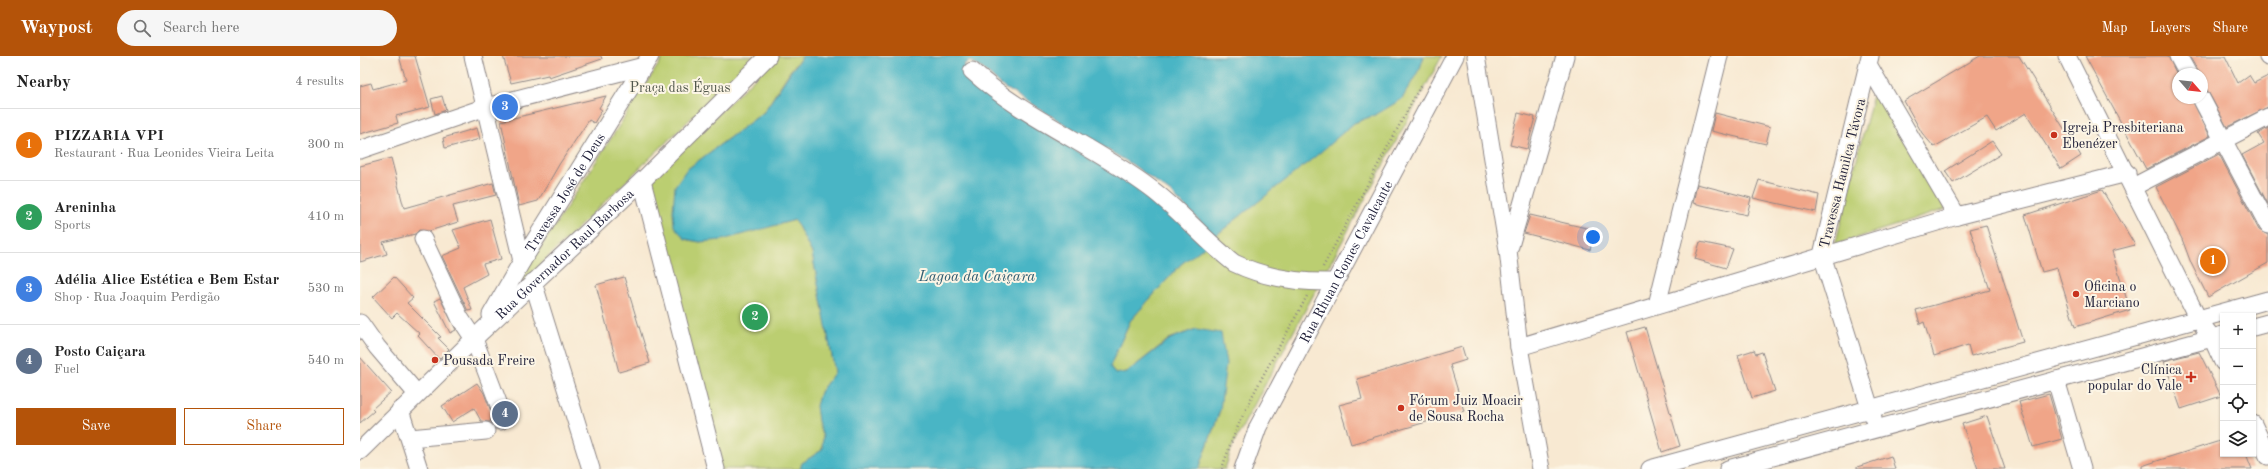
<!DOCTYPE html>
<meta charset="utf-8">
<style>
:root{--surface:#fff;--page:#f6f6f6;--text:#222;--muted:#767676;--line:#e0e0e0;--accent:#b45309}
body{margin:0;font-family:"Old Standard TT",serif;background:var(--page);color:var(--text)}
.controls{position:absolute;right:12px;bottom:12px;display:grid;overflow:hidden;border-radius:0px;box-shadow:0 1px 3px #0004}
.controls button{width:36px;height:36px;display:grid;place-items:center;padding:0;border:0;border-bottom:1px solid var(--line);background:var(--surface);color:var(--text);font:20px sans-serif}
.compass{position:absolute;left:1812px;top:12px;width:36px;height:36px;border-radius:50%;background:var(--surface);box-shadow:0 1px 3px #0004;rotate:118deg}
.you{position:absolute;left:1233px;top:181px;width:14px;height:14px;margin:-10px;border:3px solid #fff;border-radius:50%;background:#1a73e8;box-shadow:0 0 0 6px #1a73e833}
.badge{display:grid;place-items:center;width:26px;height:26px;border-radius:50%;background:var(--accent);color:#fff;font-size:13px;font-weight:700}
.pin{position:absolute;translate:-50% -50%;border:2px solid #fff;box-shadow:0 1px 4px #0006}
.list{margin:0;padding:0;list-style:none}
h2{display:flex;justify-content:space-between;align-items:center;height:52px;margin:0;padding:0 16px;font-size:17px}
h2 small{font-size:13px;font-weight:400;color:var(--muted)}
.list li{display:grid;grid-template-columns:26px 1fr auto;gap:12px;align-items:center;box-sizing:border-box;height:72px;padding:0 16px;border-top:1px solid var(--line)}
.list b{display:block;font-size:15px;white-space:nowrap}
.list p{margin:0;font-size:13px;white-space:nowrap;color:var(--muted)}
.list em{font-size:13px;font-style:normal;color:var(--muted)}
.actions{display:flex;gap:8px;padding:12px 16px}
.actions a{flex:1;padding:9px 0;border:1px solid var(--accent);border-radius:0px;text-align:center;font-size:14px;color:var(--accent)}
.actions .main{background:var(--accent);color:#fff}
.icon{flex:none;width:22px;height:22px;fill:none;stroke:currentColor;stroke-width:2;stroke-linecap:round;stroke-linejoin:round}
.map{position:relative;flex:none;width:1908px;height:413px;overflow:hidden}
header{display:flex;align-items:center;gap:24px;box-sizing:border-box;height:56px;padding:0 20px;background:var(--accent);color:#fff}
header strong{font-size:19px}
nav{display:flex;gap:22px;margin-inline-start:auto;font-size:14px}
.search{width:280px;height:36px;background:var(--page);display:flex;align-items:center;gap:10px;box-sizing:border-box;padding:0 14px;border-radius:22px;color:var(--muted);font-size:15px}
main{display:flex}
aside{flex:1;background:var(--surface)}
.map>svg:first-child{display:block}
</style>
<header>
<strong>Waypost</strong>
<div class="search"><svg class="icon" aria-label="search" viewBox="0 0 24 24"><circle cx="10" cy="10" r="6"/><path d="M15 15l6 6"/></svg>Search here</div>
<nav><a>Map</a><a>Layers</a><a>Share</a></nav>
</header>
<main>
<aside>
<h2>Nearby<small>4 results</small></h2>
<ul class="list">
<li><span class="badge" style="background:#e8710a">1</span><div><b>PIZZARIA VPI</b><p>Restaurant · Rua Leonides Vieira Leita</p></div><em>300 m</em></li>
<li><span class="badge" style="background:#2e9e5b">2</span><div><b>Areninha</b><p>Sports</p></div><em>410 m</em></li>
<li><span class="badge" style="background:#3f7fe0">3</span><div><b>Adélia Alice Estética e Bem Estar</b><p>Shop · Rua Joaquim Perdigão</p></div><em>530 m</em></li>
<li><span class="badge" style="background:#5c6f8a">4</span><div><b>Posto Caiçara</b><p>Fuel</p></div><em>540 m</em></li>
</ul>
<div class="actions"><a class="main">Save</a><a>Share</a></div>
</aside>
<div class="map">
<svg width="1908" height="413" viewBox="0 0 1908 413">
<rect width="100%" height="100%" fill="#fcf5e5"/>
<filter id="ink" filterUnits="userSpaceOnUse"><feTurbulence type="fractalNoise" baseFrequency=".025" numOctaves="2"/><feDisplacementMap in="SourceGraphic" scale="8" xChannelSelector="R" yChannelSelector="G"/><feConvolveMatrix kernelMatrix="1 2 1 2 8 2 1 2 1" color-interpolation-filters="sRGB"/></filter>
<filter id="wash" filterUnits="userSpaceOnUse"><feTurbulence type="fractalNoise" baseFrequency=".012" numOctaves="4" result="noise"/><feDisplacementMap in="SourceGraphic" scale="16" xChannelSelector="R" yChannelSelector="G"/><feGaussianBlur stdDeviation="0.9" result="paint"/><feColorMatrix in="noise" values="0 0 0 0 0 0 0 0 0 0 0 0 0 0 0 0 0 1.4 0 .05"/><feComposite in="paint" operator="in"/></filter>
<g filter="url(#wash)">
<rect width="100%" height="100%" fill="#f8e9d2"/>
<path fill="#bbce71" stroke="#6e7856" d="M304 0H395L152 236Z
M417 0H443L430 15 404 56 326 114 315 170 325 183 340 186 435 164 452 197 475 316 460 336 458 365 463 381 462 394 442 407 440 413H359L290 128 296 119Z
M1064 0H1082L885 366 872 391 865 413H839L860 354 836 273 809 283 767 316 755 318 750 310 770 265 821 208 994 67 1017 58 1060 12Z
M1515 31 1586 153 1475 189Z"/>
<path fill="#48b5c5" stroke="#356c80" d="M443 0H1064L1060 12 1042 43 1017 58 994 67 956 100 855 180 811 137 773 109 643 31 623 13 610 5 604 8 608 19 650 55 785 136 847 189 821 208 770 265 750 310 755 318 767 316 810 283 836 273 861 277 866 307 860 354 839 413H440L442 407 462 394 463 381 458 365 456 350 460 336 475 316 452 197 435 164 362 184 340 186 325 183 314 170 313 155 315 130 326 114 404 56 431 15Z"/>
<g id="blocks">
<path fill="#f0a588" d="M39 0H55L70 51 36 60 38 67 0 78V30L11 27 13 33 46 24Z
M143 0H241L242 3 189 21 188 19 151 27Z
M1620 0H1659L1721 100 1701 113 1666 57 1636 75 1627 61 1574 91 1562 77 1544 45Z
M1725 0H1808L1818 21V42H1831L1850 80 1786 113Z
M1829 0H1865L1878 27 1889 19 1894 27 1908 20V51L1867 71 1845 30 1847 29 1842 18H1840Z
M82 40 86 54 75 58 71 43Z
M246 40 239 52 242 54 234 67 229 64 200 107 178 145 159 150 141 65Z
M1158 57 1175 61 1167 93 1150 89Z
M1355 57 1410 71 1406 88 1351 75Z
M117 72 120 83 85 92 83 82Z
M1908 72V148L1882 99 1904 87 1898 78Z
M1632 85 1641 98 1593 127 1585 115Z
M1859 98 1899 174 1908 179V207L1848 241 1831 207 1822 183 1796 131Z
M31 102 44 152 133 127 136 139 93 150 98 166 69 175 59 174 55 178 23 186 27 198 0 206V110Z
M1399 124 1459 139 1456 156 1393 142Z
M1337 128 1391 142 1387 159 1333 147Z
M1742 134 1775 189 1752 195 1770 254 1715 271 1697 212 1682 216 1665 159Z
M1170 159 1235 174 1230 194 1164 177Z
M130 163 141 203 123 208 127 218 103 231 112 254 108 255 82 200 101 192 93 174Z
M1626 169 1663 286 1611 300 1608 289 1574 300 1564 266 1560 268 1556 254 1630 234 1610 173Z
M1340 186 1373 193 1366 212 1335 203Z
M34 221 53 242 47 247 81 281 78 282 89 293 79 303 58 280 60 278 37 257 32 262 13 241Z
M264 221 290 307 259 316 236 229Z
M80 242 96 274 90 277 74 245Z
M1285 271 1320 390 1302 396 1267 276Z
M1102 291 1106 304 1090 309 1104 355 991 388 979 349 1002 343 997 323Z
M1394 294 1396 298 1402 296 1415 335 1392 342 1378 299Z
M1839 296 1861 340 1821 353 1804 305Z
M0 301 31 336 12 353 14 355 0 367Z
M117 327 124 337 132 358 130 366 121 365 114 352 92 366 82 350Z
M1689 338 1702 383 1673 391 1659 346Z
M1627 360 1645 413H1618L1602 368Z
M1863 384V398H1886L1892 413H1782V410L1803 403Z
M1531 400 1535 413H1497V411Z"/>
</g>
</g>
<g filter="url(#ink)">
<use href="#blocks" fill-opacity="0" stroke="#8d8686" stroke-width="1"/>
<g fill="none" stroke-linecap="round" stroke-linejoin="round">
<defs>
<g id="minor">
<path d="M113 0 162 205"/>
<path d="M1116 0 1148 194 1159 291 1181 413"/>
<path d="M1510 0 1462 199 1513 362"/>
<path d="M1707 0 1838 263 1852 282 1863 306"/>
<path d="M1818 0 1828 18"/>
<path d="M1908 0V1"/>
<path d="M1509 10 1597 160"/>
<path d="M612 15C665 63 733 89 790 132 820 154 844 184 874 207 905 222 940 227 975 226"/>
<path d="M1841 42 1908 169"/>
<path d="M0 94 126 51 284 10"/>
<path d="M282 125 356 413"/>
<path d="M1773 131 1908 61"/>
<path d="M63 183 100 262 114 283 142 357 140 365"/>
<path d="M1150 190 1205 0"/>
<path d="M173 226 231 413"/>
<path d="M1297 249 1359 0"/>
<path id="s1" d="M131 259 162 205 290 0"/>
<path d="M0 267 17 291 57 338"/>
<path d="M1893 271 1908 267"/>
<path d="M1159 291 1597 160 1767 117"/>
<path d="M1696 324 1722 413"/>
<path d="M40 354 59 413"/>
<path d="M1893 368 1908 400"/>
<path d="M50 382 126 375"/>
<path id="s2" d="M0 395 122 275 282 125 408 0"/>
<path id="s3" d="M883 413 898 371 1095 0"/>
<path d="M1290 413 1908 244"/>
<path d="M1368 413 1863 279"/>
</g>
</defs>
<use href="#minor" stroke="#8d8686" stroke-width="19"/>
<path stroke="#8d8686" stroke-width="2.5" stroke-dasharray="1 3" stroke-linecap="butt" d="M963 211 1061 29
M862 413C881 351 917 297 947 240"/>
<use href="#minor" stroke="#fff" stroke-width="17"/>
</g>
</g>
<g fill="#c8321e" stroke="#fcf5e5" stroke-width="1.5">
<circle cx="1694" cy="79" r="4"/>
<circle cx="1716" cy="238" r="4"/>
<circle cx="75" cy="304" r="4"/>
<path d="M1829 315h4v4h4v4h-4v4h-4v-4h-4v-4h4z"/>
<circle cx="1041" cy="352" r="4"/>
</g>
<g text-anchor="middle" stroke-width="4" stroke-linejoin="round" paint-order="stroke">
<g font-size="14" fill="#50564b" stroke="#fcf5e5">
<text x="320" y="36">Praça das Éguas</text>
</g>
<g font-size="14" fill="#22223b" stroke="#fcf5e5" text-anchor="start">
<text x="1702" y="76">Igreja Presbiteriana<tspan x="1702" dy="16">Ebenézer</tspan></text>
<text x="1724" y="235">Oficina o<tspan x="1724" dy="16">Marciano</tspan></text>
<text x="83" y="309">Pousada Freire</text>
<text x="1822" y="318" text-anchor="end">Clínica<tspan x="1822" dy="16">popular do Vale</tspan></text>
<text x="1049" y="349">Fórum Juiz Moacir<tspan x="1049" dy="16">de Sousa Rocha</tspan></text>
</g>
<g font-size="14" fill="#22223b" stroke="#fcf5e5">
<text transform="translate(1482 117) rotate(-76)" y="5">Travessa Hamilca Távora</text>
<text dy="5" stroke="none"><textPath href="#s1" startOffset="143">Travessa José de Deus</textPath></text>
<text dy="5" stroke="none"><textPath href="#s2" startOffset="284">Rua Governador Raul Barbosa</textPath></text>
<text dy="5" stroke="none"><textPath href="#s3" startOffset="232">Rua Rhuan Gomes Cavalcante</textPath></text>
</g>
<g font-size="15" font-style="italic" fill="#315d72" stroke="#fcf5e5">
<text x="617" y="225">Lagoa da Caiçara</text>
</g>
</g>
</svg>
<div class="controls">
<button>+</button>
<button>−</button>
<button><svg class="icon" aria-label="locate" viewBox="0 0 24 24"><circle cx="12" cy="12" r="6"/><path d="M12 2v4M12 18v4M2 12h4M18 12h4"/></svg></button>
<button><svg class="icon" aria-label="layers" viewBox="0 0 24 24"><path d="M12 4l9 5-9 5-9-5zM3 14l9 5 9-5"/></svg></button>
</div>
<svg class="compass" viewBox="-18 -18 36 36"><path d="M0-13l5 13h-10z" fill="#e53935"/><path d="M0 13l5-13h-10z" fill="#767676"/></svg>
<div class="you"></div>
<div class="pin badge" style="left:1853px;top:205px;background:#e8710a">1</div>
<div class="pin badge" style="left:395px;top:261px;background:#2e9e5b">2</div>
<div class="pin badge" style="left:145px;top:51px;background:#3f7fe0">3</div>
<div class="pin badge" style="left:145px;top:358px;background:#5c6f8a">4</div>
</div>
</main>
